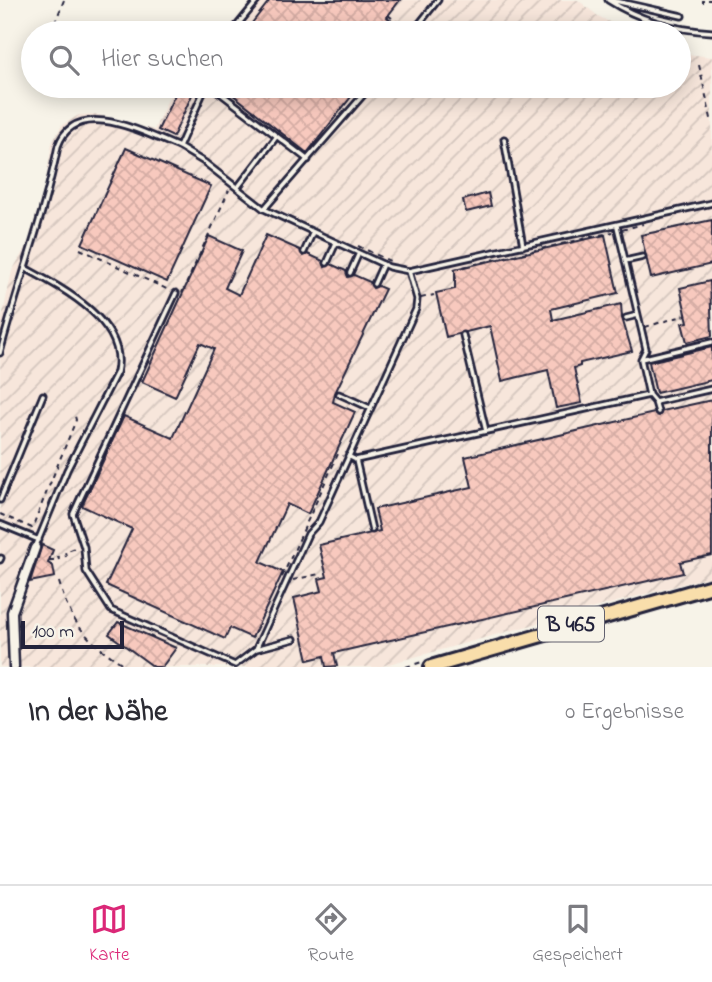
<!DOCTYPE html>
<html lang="de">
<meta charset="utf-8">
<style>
:root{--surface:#fff;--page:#f2f2f3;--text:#2b2b33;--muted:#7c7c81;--line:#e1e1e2;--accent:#db2777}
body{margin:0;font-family:"Indie Flower",sans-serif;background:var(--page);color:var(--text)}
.scale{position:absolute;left:21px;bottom:18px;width:103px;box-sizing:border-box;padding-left:7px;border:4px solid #22223b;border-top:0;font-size:19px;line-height:24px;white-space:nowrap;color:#22223b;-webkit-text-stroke:5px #f7f3e8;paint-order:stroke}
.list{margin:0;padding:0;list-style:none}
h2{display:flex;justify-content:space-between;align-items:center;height:91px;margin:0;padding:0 28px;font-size:30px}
h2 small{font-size:23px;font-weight:400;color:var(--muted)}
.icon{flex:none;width:38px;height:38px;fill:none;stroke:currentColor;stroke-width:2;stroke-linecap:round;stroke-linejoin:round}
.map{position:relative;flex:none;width:712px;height:667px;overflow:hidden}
.search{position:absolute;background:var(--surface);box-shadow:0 4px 18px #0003;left:21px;right:21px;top:21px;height:77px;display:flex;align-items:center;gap:18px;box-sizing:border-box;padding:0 24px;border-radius:38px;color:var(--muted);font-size:26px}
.sheet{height:217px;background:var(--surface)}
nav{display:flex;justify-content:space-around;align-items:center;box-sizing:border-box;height:98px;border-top:2px solid var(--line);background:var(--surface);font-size:19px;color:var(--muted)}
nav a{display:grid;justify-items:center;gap:4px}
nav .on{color:var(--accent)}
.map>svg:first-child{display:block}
</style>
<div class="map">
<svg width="712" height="667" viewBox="0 0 712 667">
<defs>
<pattern id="industrial-furrows" width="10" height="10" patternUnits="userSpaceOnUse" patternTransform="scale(1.75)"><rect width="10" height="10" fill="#f7e6db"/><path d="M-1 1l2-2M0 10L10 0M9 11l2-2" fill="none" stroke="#d3c5bd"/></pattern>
<pattern id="building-cross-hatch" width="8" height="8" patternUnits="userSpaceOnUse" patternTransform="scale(1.75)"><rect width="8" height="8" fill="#f8c9be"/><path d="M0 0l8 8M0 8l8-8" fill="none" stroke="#d4aca4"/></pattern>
</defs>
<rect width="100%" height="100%" fill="#f7f3e8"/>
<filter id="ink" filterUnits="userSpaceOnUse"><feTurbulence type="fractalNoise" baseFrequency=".0143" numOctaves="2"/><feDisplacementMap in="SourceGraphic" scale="14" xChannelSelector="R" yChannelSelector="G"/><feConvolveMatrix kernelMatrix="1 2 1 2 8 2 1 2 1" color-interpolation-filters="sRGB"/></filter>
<g filter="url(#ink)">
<path fill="url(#industrial-furrows)" d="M252 0H578L598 16 630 33H225Z
M679 53 712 57V576L378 667H0V327L12 271 27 245 45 185 52 143 62 125 79 115 95 114 154 130 174 86H679Z"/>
<path fill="url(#building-cross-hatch)" stroke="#22223b" stroke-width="2" d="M270 0H400L387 17 403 30 401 33H254L258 28 252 23Z
M179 86H196L173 137 158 130Z
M222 86H355L358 88 307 153Z
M126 148 211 186 167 282 82 244Z
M488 193 491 206 466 212 463 200Z
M712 220V264L651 278 641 235Z
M266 235 300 250 303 256 308 254 323 261 325 267 331 264 346 271 348 277 354 275 370 282 373 288 378 286 385 289 335 393 333 402 355 412 308 514 287 504 260 562 283 572 252 638 230 628 225 639 106 585 132 529 82 506 124 416 173 438 214 349 200 343 175 397 142 382 209 236 242 251 225 288 239 295Z
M605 235 618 293 551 309 553 320 621 304 622 318 632 351 580 363V366L574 368 582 403 556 408 548 370 502 381 490 326 446 337 436 293 455 289V269Z
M710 281 712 336 687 342 682 323 688 322 680 288Z
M712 347V380L656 393 649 362Z
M712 400V555L680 562 683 573 334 653 337 666 326 667 324 656 308 660 294 598 322 591 319 579 327 577 319 545 380 531 375 509 472 487 465 457 654 413 659 416 662 411Z
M42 545 53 550 48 563 53 566 55 577 30 582Z
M118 622 176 648 162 667H154L109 634Z"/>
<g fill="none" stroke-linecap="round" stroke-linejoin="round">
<defs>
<path id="service" d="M608 0C639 20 675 30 712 32
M611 0 682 16
M231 33 258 0
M412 33 438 0
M206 86 179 147 204 162 264 209 389 267 409 271 712 203
M211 86 308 160
M504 139 523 246
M238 187 277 136
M264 209 371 86
M617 226 646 349 641 359 649 395
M304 252 313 232
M625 261 643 257
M327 263 336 243
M25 268C62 288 128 322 117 372L67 470 35 548
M350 273 359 253
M374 284 383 264
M176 293 73 514 84 547 86 571 111 610 235 665 256 649 308 534 319 522 416 309 417 299 409 271
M626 318 638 315
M463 335 486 431
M0 353C18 283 44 217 58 146 76 95 146 134 179 147
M641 359 712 342
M339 394 370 408
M655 402 658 412
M348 456 356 460 649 395 655 402 712 389
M356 460 372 530
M0 500 43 395
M0 524 39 540
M0 560 1 558
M256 649 294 639"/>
<path id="minor" d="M14 667 12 612 35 548"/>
<path id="primary" d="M431 667 712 586"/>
</defs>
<use href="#service" stroke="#22223b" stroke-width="9"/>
<use href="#minor" stroke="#22223b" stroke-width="13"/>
<use href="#primary" stroke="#22223b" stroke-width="18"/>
<path stroke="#22223b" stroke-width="2" stroke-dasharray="5 5" stroke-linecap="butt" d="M64 0 55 23 82 33
M703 0V3
M708 0H711
M388 15 408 30
M699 65 712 123
M622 230 643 224
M358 246 394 263
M80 249 171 291
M456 279 454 269 613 232
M182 293 229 190
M421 298 434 295
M645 327 686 315
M0 514 32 528 76 420 75 416
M49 560H59L58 557 66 556 65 552 78 547
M282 577 338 454 343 456
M293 580 319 574
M59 582C71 624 87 641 123 664
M406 667 422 662"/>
<use href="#service" stroke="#f7f3e8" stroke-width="3.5"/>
<use href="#minor" stroke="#f7f3e8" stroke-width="8"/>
<use href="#primary" stroke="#f9deab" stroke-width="12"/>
</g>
</g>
<g text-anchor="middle" stroke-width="5" stroke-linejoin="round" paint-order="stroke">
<rect fill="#f7f3e8" stroke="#62616f" stroke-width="2" x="538" y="606.5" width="66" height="35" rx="5"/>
<g font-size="21" font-weight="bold" fill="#22223b">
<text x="571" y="631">B 465</text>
</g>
</g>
</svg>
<div class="scale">100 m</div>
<div class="search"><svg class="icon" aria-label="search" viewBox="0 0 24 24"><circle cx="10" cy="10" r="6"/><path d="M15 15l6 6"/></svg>Hier suchen</div>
</div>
<section class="sheet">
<h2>In der Nähe<small>0 Ergebnisse</small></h2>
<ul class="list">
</ul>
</section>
<nav>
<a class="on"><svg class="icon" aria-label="map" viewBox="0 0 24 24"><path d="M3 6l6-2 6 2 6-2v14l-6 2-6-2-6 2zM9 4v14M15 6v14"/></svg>Karte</a>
<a><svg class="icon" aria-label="directions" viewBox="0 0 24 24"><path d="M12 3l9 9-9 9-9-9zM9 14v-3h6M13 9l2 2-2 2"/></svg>Route</a>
<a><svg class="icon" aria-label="saved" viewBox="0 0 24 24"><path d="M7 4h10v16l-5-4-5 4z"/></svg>Gespeichert</a>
</nav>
